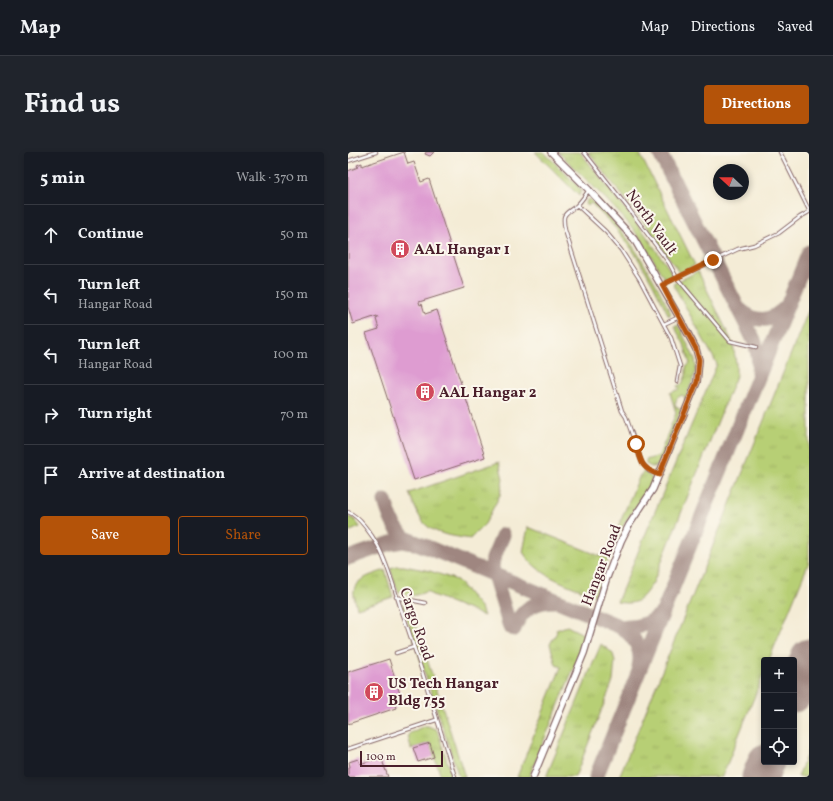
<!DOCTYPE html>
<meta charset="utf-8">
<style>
:root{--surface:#171b24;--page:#20242c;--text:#f1f3f6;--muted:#9ea1a6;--line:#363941;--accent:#b45309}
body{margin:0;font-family:Vollkorn,serif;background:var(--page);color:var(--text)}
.controls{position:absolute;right:12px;bottom:12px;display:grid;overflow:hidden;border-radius:4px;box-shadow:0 2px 6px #0003}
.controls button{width:36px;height:36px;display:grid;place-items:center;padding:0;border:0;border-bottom:1px solid var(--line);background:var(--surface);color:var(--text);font:20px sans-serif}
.compass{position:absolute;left:365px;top:12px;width:36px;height:36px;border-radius:50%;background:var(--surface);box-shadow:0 2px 6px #0003;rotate:292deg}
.scale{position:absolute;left:12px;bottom:10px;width:83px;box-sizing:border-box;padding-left:4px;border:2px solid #4a1f2b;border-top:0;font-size:11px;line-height:14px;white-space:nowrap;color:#4a1f2b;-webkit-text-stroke:3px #fbf7ec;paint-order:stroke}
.stop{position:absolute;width:12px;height:12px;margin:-9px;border:3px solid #b45309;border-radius:50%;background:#fff}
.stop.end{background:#b45309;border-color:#fff;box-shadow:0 1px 4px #0008}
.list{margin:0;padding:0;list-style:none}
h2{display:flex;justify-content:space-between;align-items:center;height:52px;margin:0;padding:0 16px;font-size:17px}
h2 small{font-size:13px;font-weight:400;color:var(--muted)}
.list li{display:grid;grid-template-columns:26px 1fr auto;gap:12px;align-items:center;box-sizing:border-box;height:60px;padding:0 16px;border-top:1px solid var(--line)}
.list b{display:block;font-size:15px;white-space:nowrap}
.list p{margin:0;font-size:13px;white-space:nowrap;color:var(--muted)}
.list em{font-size:13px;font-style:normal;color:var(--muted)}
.actions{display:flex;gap:8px;padding:12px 16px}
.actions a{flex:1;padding:9px 0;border:1px solid var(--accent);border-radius:4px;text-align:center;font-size:14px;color:var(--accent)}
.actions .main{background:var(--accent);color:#fff}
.icon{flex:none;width:22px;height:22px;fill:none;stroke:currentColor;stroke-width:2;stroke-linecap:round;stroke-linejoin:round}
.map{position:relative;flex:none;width:461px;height:625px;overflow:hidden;border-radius:4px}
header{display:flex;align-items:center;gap:24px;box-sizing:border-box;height:56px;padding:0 20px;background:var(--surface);border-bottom:1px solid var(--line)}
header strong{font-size:19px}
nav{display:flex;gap:22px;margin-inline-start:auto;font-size:14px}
.intro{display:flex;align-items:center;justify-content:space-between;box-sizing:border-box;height:96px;padding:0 24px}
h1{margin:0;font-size:28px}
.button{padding:10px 18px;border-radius:4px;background:var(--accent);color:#fff;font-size:14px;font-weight:700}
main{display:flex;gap:24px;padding:0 24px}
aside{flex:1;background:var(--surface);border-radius:4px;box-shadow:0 2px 6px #0003}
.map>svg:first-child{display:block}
</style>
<header>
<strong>Map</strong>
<nav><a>Map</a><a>Directions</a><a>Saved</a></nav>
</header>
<div class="intro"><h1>Find us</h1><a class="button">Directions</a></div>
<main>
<aside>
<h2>5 min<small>Walk · 370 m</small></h2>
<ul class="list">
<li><svg class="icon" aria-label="ahead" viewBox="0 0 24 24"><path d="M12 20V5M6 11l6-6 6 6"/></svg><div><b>Continue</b></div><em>50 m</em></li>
<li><svg class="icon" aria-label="left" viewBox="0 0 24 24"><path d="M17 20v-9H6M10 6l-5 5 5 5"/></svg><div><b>Turn left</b><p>Hangar Road</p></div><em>150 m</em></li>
<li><svg class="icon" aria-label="left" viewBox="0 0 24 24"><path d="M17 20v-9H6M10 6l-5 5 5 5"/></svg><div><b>Turn left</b><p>Hangar Road</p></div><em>100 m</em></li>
<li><svg class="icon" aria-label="right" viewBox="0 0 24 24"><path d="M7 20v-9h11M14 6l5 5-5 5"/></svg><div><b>Turn right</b></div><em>70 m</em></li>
<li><svg class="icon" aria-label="arrive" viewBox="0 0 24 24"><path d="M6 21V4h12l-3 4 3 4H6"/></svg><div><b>Arrive at destination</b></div></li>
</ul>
<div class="actions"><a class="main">Save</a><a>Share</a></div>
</aside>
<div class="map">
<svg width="461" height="625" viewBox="0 0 461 625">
<defs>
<pattern id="grass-tufts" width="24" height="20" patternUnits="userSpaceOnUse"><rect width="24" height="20" fill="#b7cf74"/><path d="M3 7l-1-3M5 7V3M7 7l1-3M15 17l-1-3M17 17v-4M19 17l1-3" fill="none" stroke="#9fb165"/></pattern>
</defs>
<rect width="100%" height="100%" fill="#fbf7ec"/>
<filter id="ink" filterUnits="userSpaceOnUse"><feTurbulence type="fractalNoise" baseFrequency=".025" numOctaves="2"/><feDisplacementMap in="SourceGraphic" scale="8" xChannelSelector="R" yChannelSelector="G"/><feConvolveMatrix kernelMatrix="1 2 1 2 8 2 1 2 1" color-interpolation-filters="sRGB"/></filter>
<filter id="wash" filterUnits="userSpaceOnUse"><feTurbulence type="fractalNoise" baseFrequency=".012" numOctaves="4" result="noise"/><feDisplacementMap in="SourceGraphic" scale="16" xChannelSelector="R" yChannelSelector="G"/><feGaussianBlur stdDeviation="0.9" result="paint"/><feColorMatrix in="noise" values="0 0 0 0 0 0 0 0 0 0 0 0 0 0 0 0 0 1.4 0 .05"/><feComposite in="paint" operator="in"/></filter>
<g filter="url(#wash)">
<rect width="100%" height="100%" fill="#f4ecd6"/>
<path fill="url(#grass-tufts)" stroke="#807750" d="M187 0H196L230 34 233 38 231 44Z
M210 0H232L295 79 322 118 324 124 318 127 316 126C306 109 297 92 285 77 262 49 235 25 210 0Z
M240 0H291L347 113 331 121 324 110 297 72Z
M242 47C279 76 302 120 323 161L321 164C306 134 291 103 269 78 261 68 251 60 243 51L240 54 238 52 239 48Z
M350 119 385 192 388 211V224L305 431C293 447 291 454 269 450L369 212 325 132Z
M461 157V410L421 508H416V521L374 625H271Z
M330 173 347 207 348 215 347 222 337 248 336 244 334 243 329 246 327 254 333 258 312 311C307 316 304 316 298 312V308L311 304 328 261 322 241 331 237 329 234 334 232 338 223V215L342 212 336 192 326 174Z
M151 310 155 327 152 343 137 372 122 387C106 384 86 383 75 370 69 362 65 350 61 341Z
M295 320 302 324 304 327 303 333 276 372 259 410 247 444C222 433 190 425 175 400L180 375 257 406 292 323H293Z
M0 364 7 368 12 375 0 380Z
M49 414H56L82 419 109 428 133 456 136 464 82 442 80 439C66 444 64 446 50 439L42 416Z
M37 418 45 445 9 456C8 451 5 444 6 438 8 426 27 422 37 418Z
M61 451 117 625H111L54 452Z
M219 474 237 483 229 508 181 625H169L213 515 208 513 202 492 209 480 208 478Z
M253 492 261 498 265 502 267 509 265 529 227 625H198Z
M76 574H80L89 578 104 625H93L82 591 63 597 60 583 62 581Z
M461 596V625H450Z"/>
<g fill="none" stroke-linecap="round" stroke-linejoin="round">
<path stroke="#9f8680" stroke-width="15" d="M311 0 406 188C410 199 412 208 410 220
M390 156C408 172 423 171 439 154
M37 349C42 365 45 375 57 386L273 475C286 484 295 498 291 514
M155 383 145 407 144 416 162 475
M0 406 43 391 55 389 66 391
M273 475C291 476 303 472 315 460
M166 477C173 457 187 449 207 449
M248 625 461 100"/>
<path stroke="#9f8680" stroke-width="37" d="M446 542 461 505
M412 625 418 610"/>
</g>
<g id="blocks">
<path fill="#de9cd1" d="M56 0 60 12 66 10 73 30 81 27 116 136 71 150 72 153 74 152 77 162 89 158 137 305 66 328 18 181 31 177 28 167 30 166 29 164 5 172 0 155V19L10 15 9 13 14 11V14Z
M78 0H86L82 4 77 2Z
M41 507 52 542 44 544 48 556 0 572V520Z
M82 591 86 605 70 610 65 596Z
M33 605 40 625H0V616L2 615 1 610 10 607 12 612Z"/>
</g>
</g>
<g filter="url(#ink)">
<use href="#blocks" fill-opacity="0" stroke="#866767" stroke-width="1"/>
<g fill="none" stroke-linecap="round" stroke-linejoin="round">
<defs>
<path id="lane" d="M236 0 280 56 321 111 329 126 382 189 408 195
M432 0 461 58
M0 9 28 0
M241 38C237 43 233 50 228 54 216 63 214 61 217 78L274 259 278 265 294 311 301 319 310 322
M229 53 258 80 273 98 291 126 323 186 332 214 329 230
M314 133 390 97 406 93 431 81 452 65 461 60
M316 172 331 165
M0 360C11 364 24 383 30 394 40 413 45 433 52 454 72 510 89 568 107 625
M48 445 77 451
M48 501 66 495
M0 597 88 568"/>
<path id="street" d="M185 625 236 501 258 428 273 389 281 373 305 337 349 230 351 208 348 197 331 165 286 87 241 38 203 0"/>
</defs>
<use href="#lane" stroke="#866767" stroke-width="4.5"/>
<use href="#street" stroke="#866767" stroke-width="8"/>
<use href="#lane" stroke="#fff" stroke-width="2.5"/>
<use href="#street" stroke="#fff" stroke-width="5.5"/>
</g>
</g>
<g fill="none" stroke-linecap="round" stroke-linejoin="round" filter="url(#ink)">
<path stroke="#b45309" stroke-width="5" d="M288 292C294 311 292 315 311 323L349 230 351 208 348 197 314 133 365 108"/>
</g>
<defs>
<symbol id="building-disc" viewBox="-11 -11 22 22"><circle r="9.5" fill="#d1495b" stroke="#fbf7ec"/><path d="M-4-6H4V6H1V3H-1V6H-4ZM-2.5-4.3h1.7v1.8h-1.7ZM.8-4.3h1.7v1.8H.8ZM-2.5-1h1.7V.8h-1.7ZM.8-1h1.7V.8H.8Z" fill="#fff"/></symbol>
</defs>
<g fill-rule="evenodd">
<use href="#building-disc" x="41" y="86" width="22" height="22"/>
<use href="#building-disc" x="66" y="229" width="22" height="22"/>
<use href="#building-disc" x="15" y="529" width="22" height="22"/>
</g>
<g text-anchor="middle" stroke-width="4" stroke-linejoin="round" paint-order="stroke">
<g font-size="15" fill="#4a1f2b" stroke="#fbf7ec">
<text transform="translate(304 70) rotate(54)" y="5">North Vault</text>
<text transform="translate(253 413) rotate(-69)" y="5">Hangar Road</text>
<text transform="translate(69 472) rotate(71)" y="5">Cargo Road</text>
</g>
<g font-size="15" font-weight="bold" fill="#4a1f2b" stroke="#fbf7ec" text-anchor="start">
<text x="66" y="102">AAL Hangar 1</text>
<text x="91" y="245">AAL Hangar 2</text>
<text x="40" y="536">US Tech Hangar<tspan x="40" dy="17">Bldg 755</tspan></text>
</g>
</g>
</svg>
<div class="controls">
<button>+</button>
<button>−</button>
<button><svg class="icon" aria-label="locate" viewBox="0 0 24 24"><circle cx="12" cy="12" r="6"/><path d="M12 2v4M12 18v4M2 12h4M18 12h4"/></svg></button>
</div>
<svg class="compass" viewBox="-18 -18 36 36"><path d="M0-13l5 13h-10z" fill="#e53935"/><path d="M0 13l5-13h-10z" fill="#9ea1a6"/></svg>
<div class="scale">100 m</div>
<div class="stop" style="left:288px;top:292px"></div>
<div class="stop end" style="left:365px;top:108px"></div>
</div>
</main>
